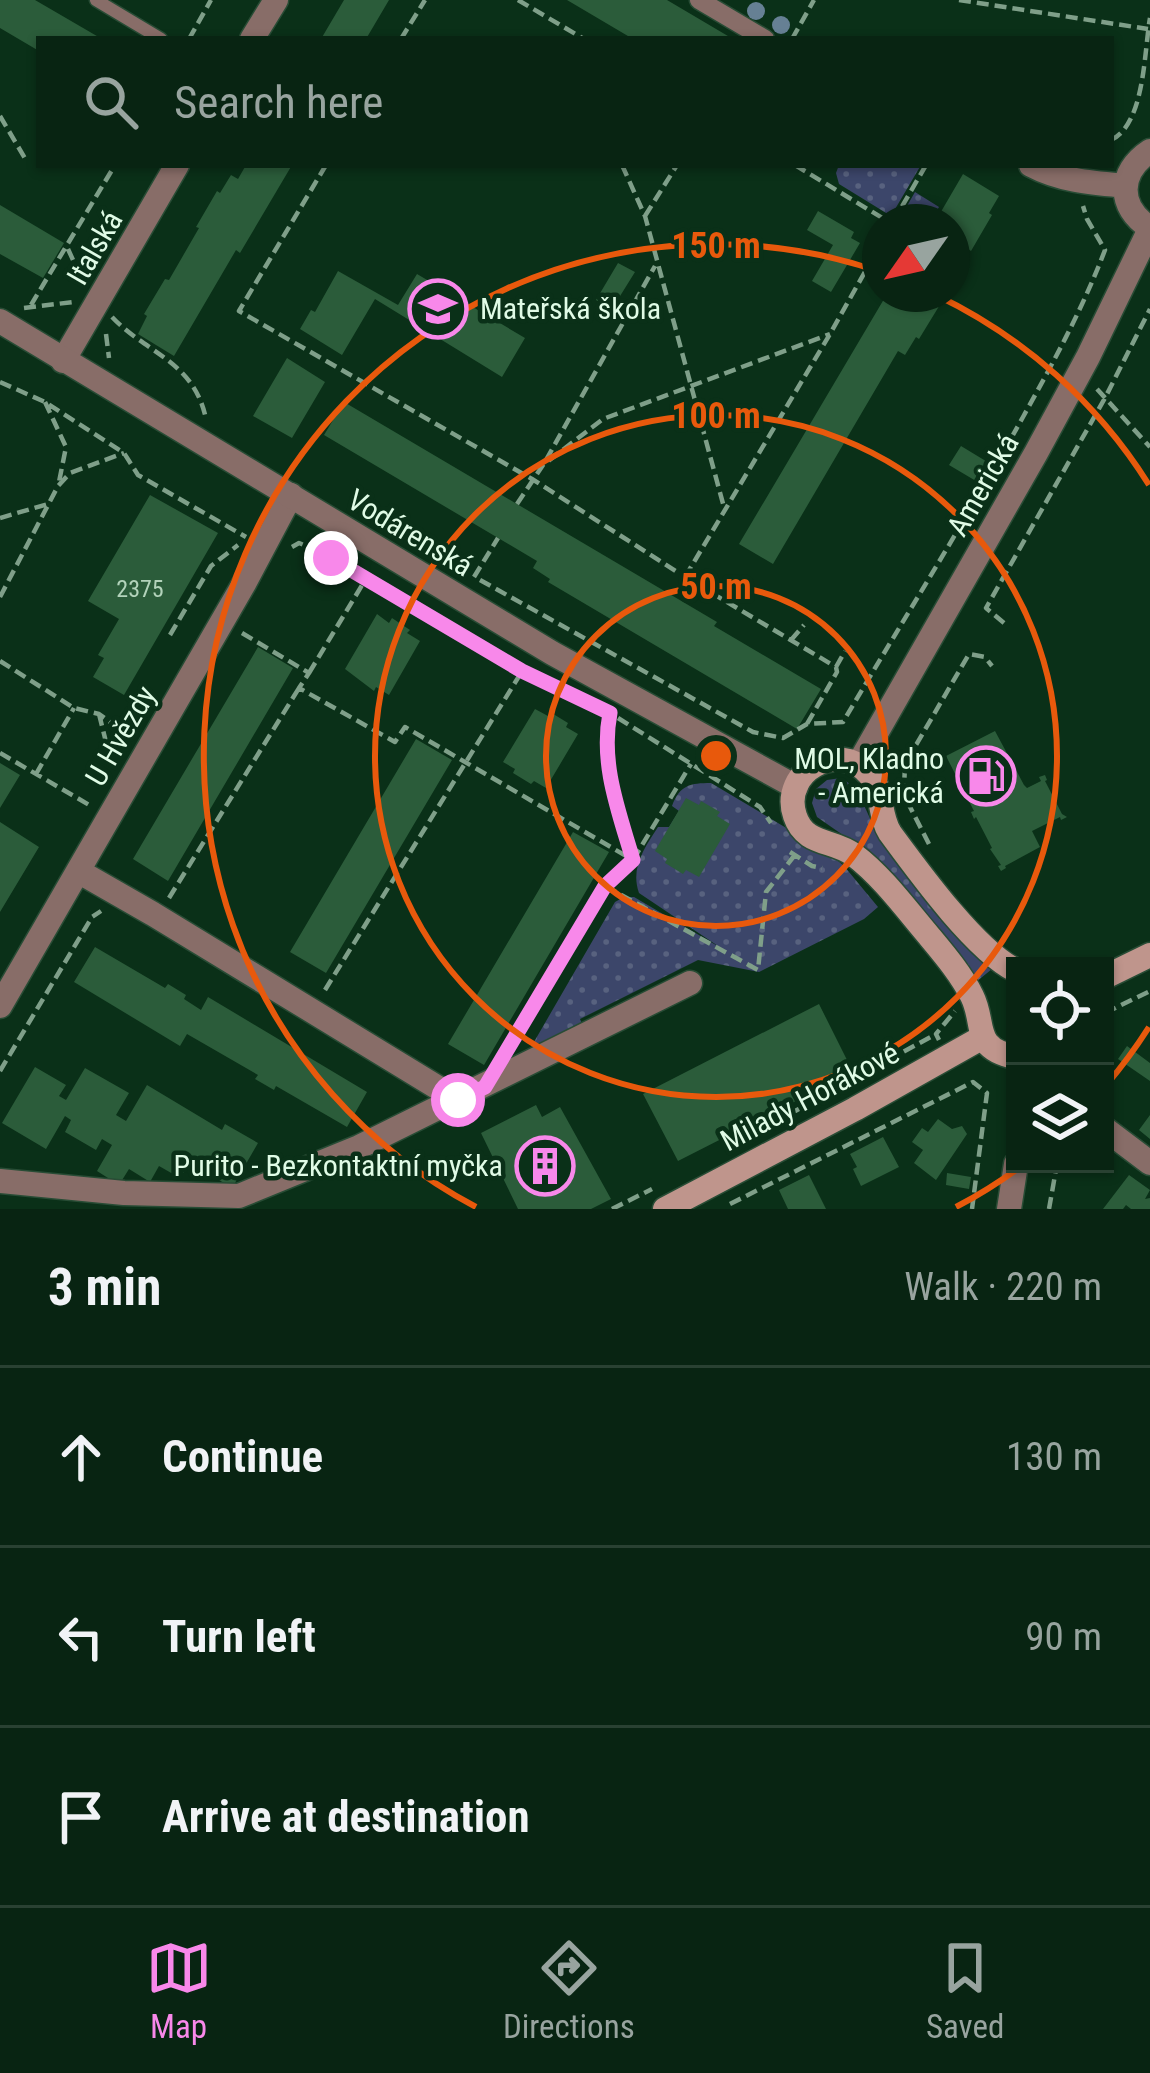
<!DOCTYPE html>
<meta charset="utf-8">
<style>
:root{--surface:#082412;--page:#112c1b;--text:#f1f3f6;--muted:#98a49f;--line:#294132;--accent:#f888ea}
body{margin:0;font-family:"Roboto Condensed",sans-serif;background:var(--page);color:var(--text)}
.controls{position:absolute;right:36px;bottom:36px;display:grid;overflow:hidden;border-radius:0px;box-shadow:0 3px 9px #0004}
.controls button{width:108px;height:108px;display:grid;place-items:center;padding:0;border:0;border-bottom:3px solid var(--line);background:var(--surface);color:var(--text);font:60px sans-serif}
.compass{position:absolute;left:862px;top:204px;width:108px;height:108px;border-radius:50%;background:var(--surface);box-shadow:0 3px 9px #0004;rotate:236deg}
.stop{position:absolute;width:36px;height:36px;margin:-27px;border:9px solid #f888ea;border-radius:50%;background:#fff}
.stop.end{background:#f888ea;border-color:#fff;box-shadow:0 3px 12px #0008}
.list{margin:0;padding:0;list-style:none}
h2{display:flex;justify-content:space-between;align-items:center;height:156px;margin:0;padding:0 48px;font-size:51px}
h2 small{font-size:39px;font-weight:400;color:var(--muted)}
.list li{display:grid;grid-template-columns:78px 1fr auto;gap:36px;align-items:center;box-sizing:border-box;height:180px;padding:0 48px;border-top:3px solid var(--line)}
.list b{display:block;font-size:45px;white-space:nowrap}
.list em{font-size:39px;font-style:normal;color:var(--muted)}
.icon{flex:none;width:66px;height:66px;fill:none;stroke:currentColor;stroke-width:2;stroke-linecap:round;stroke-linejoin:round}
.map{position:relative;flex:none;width:1150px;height:1209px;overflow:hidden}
.search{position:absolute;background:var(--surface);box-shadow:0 3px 9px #0004;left:36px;right:36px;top:36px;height:132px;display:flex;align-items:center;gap:30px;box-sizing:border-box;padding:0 42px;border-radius:0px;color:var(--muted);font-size:45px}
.sheet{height:696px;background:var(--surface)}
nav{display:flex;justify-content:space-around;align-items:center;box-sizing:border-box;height:168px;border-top:3px solid var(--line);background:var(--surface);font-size:33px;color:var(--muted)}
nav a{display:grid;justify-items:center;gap:6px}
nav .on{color:var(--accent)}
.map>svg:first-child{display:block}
</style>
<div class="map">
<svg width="1150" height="1209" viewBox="0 0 1150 1209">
<defs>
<pattern id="grass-dots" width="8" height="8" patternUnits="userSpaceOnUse" patternTransform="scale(3)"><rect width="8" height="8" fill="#3c466a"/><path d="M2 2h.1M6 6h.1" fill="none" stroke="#58627f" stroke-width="1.8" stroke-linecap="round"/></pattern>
</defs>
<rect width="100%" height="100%" fill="#0a3018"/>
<path fill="url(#grass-dots)" d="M839 165H921L891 216 839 184 836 173Z
M915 192 939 207 930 222H919L903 213Z
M841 778C862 788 868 821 882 840L992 969 976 982 863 849 817 817 812 803 816 789 827 780Z
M711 783 830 854 844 866 878 907 864 919 759 972 698 960 580 1019 585 1031 527 1054 615 902 624 897H634L721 948 639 893C630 868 645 847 658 827H669L679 811 672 806C680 785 690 783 711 783Z"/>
<path fill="#2b5c3a" d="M0 0H35L102 39H39V51L0 28Z
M344 0H389L366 39H321Z
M567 0H667L733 39H633Z
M246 165H292L240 253 236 250 174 356 138 334 147 316 144 314 165 279 169 280 199 228 196 227 217 191 220 193 231 175 238 179Z
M963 174 999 196 989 213 992 215 971 251 968 249 952 276V222H935Z
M0 205 64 243 43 278 0 254Z
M818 211 854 232 851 238 860 243 831 292 812 281 833 245 807 230Z
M618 263 635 272 612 309 596 300Z
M338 271 398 305 417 274 525 338 502 377 375 299 342 355 300 329 311 310 315 312Z
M887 294H941L937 301 941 303 919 339 916 337 905 355 898 351 773 564 739 544Z
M287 358 325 382 292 438 253 416Z
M344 402 717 622 714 626 821 689 797 729 548 582 550 579 533 568 537 561 324 435Z
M961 446 994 466 981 484 949 465Z
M150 495 218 533 124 695 93 677 104 658 98 655 119 619 88 601Z
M377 614 389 623 392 618 410 630 407 633 420 641 389 695 376 687 374 691 345 669Z
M258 647 293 668 168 881 133 859Z
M535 709 548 716 550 712 568 723 566 727 578 734 546 788 534 781 531 784 513 773 515 769 503 762Z
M995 731 1024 785 1027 788 1041 781 1039 777 1045 775 1047 780 1045 781 1062 814 1067 817 1061 820 1060 817 1032 831 1040 847 1005 866 1006 868 1001 871 998 866 1001 865 990 849 992 848 976 817 974 819 971 812 974 811 946 756Z
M416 739 452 760 326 973 290 952Z
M0 763 20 775 0 808Z
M686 798 699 805 701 801 720 812 717 816 730 824 699 877 686 870 683 874 665 863 667 859 655 851Z
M0 822 39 847 0 912Z
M573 832 609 852 484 1065 448 1044Z
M95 947 165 988 168 984 186 995 184 999 201 1010 208 997 367 1092 347 1127 276 1086 274 1090 255 1079 258 1075 187 1034 180 1046 74 982Z
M819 1004 853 1072 678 1161 643 1094Z
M1127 1046 1150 1063V1081L1118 1059Z
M35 1067 66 1085 59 1096 66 1100 85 1068 129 1093 116 1115 126 1121 147 1085 222 1130 225 1124 258 1143 232 1188 190 1162 180 1178 159 1166 150 1182 129 1169 119 1185 97 1171 112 1145 102 1139 96 1150 65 1132 71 1120 65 1116 46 1149 2 1123Z
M536 1105 542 1117 560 1107 611 1199 591 1209H518L481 1133Z
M1150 1115V1139L1139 1130Z
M938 1119 952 1129 962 1126 967 1134 936 1180 914 1163 923 1150 912 1142 922 1128 928 1132Z
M883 1137 899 1167 861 1186 853 1169 857 1167 850 1154Z
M947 1173 971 1177 969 1189 946 1185Z
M809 1175 826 1209H788L779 1190Z
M1129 1175 1150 1190 1145 1199 1150 1198V1209H1131L1126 1205 1123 1209H1103Z"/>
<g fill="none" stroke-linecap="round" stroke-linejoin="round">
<defs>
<path id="service" d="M96 0 161 39"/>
<path id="pedestrian" d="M699 0 765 39"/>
<path id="minor" d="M252 39 276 0
M1150 151C1118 172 1117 207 1150 228
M1031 165C1061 181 1093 183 1126 186
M63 361 177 165
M858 765 1036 453 1088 357 1150 229
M78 871 153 914 458 1100
M0 1006 245 582 291 495
M1105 1129 1150 1163
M0 1181 124 1193 239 1196 359 1147 690 983"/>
<path id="tertiary" d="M0 321 552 653 796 787
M1009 1209 1016 1164"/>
<path id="secondary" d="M1015 970C975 950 918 871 890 833 878 814 884 791 869 774 838 739 780 772 795 816 805 846 833 839 854 855 882 876 906 909 929 936 944 954 961 974 972 996 986 1024 971 1048 1015 1057
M1105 977 1150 955
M665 1209 855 1109 983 1037"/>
</defs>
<use href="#service" stroke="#284c35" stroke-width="15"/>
<use href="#pedestrian" stroke="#284c35" stroke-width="21"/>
<use href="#minor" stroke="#284c35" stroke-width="27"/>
<use href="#tertiary" stroke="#284c35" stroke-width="27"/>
<use href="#secondary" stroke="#284c35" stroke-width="27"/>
<path stroke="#7f9f89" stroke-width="4.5" stroke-dasharray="12 6" stroke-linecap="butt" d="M518 0 584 39
M959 0 1148 29
M189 39 211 0
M401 39 425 0
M792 39 814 0
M0 116 26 160
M1111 140C1145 124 1144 52 1150 18
M326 165 239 311 532 479 685 577 836 667 837 672 807 724
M622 165 645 216 725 511
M795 165 889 222
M645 216 677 165
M893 222 926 165
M68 249 83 282
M31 305 115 165
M24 308 73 302
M112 317C147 354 194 361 206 419
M106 334 109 358
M0 382 45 402 124 453 138 475 246 537
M1097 389 1150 447
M45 402 66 447 59 482
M546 460 655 266
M517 504 543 465 603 419 830 334
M0 518 48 504
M292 547 299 543 321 552 522 671 597 707
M474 577 498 538
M685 577 830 334 880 245
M480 580 753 732 783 738 807 724 843 722C903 620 966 520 1023 417 1053 363 1083 308 1105 250L1087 219 1083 206
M0 597 58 486 70 473 124 453
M1004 623 986 608 1105 398 1150 309
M242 633 309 673 299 688 395 742 405 727 633 860 605 886 510 1044
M170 635 211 566 238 545
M791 640 804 625
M0 661 74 708 99 714 129 736
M836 667 845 651
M309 673 367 577
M99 714 112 766
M610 714C600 764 619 812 633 860
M618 718 760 807 771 823
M0 753 91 806
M36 774 74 708
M929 844 908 803 904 790 905 764 969 654 985 657 992 666
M790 852 812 866 822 868
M633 860 691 764
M605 886 758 970 766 892 794 856
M169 898 299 688
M325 990 521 673
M1105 1013 1150 991
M939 1040 936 1034 955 1011
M0 1071 92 917 101 911
M746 1138 936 1034
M730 1204 973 1082 987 1093 972 1209
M612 1209 652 1189
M1049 1209 1057 1164"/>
<use href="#service" stroke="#886d68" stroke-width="12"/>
<use href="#pedestrian" stroke="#886d68" stroke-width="18"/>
<use href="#minor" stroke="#886d68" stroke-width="24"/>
<use href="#tertiary" stroke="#886d68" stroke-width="24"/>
<use href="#secondary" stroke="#bf958c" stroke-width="24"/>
</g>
<g fill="#668094">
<circle cx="756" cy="11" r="9"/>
<circle cx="781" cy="25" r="9"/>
</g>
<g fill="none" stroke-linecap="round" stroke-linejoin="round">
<path stroke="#f888ea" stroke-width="15" d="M331 558 522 671 610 713C600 764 619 812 633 860L605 886 485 1087 458 1100"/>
</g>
<g fill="none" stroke="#e8590c" stroke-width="6">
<circle cx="716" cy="756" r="170"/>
<circle cx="716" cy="756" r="341"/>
<path d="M1149 1027A511 511 0 0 1 1107 1084M1024 1164A511 511 0 0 1 956 1207M476 1207A511 511 0 0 1 878 271M936 295A511 511 0 0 1 1149 485"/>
</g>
<defs>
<symbol id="school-ring" viewBox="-11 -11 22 22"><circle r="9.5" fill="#0a3018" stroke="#f888ea" stroke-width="1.5"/><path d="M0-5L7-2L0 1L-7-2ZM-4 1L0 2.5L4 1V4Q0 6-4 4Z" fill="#f888ea"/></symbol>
<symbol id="fuel-ring" viewBox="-11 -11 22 22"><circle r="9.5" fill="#0a3018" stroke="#f888ea" stroke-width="1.5"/><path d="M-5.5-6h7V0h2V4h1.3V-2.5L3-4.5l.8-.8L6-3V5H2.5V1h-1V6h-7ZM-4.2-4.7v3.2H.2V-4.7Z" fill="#f888ea"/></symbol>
<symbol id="building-ring" viewBox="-11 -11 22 22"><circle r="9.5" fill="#0a3018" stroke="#f888ea" stroke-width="1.5"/><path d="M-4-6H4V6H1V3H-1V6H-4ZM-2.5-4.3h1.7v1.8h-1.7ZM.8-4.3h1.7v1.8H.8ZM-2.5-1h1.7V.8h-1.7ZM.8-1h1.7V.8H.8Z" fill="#f888ea"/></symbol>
</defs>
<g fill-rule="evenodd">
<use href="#school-ring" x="405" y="276" width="66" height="66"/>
<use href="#fuel-ring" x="953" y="743" width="66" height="66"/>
<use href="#building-ring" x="512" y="1133" width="66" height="66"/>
</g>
<g text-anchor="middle" stroke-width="9" stroke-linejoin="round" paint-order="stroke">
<g font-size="24" fill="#b3d3bb">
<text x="140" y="597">2375</text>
</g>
<g font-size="30" fill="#e0fbe6" stroke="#0a3018">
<text transform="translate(95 248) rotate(-60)" y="10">Italská</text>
<text transform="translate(983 485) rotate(-60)" y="10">Americká</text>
<text transform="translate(410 533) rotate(31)" y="10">Vodárenská</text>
<text transform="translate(121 736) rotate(-60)" y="10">U Hvězdy</text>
<text transform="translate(810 1097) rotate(-28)" y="10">Milady Horákové</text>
</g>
<g font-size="30" fill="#e0fbe6" stroke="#0a3018" text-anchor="end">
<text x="480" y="319" text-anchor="start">Mateřská škola</text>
<text x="944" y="769">MOL, Kladno<tspan x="944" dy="34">- Americká</tspan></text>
<text x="503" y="1176">Purito - Bezkontaktní myčka</text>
</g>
</g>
<circle cx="716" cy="756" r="18" fill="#e8590c" stroke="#0a3018" stroke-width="6"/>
<g font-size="36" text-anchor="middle" font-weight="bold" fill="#e8590c" stroke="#0a3018" stroke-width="9" stroke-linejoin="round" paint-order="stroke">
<text x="716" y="258">150 m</text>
<text x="716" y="428">100 m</text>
<text x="716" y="599">50 m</text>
</g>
</svg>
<div class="controls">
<button><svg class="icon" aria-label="locate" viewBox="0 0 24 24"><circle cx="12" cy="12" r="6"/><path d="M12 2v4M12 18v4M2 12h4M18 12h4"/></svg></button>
<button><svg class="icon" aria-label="layers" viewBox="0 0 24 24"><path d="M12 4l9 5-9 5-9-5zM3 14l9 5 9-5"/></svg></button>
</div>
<svg class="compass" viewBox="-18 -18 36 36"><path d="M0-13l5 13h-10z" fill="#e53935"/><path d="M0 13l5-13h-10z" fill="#98a49f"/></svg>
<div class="stop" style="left:458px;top:1100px"></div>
<div class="stop end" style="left:331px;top:558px"></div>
<div class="search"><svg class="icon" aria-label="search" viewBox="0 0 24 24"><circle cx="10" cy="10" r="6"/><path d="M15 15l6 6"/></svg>Search here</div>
</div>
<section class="sheet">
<h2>3 min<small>Walk · 220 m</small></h2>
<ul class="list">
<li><svg class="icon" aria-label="ahead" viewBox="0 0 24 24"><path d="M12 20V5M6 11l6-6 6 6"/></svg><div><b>Continue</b></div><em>130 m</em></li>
<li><svg class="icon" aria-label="left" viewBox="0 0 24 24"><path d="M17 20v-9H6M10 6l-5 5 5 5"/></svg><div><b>Turn left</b></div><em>90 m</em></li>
<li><svg class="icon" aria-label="arrive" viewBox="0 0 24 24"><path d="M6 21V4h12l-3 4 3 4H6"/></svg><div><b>Arrive at destination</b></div></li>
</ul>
</section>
<nav>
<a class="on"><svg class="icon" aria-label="map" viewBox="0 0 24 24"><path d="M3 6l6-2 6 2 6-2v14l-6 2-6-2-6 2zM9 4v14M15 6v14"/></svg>Map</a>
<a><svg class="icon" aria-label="directions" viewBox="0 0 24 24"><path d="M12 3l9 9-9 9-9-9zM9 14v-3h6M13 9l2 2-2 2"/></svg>Directions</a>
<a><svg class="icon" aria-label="saved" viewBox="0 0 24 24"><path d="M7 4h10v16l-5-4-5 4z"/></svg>Saved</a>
</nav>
